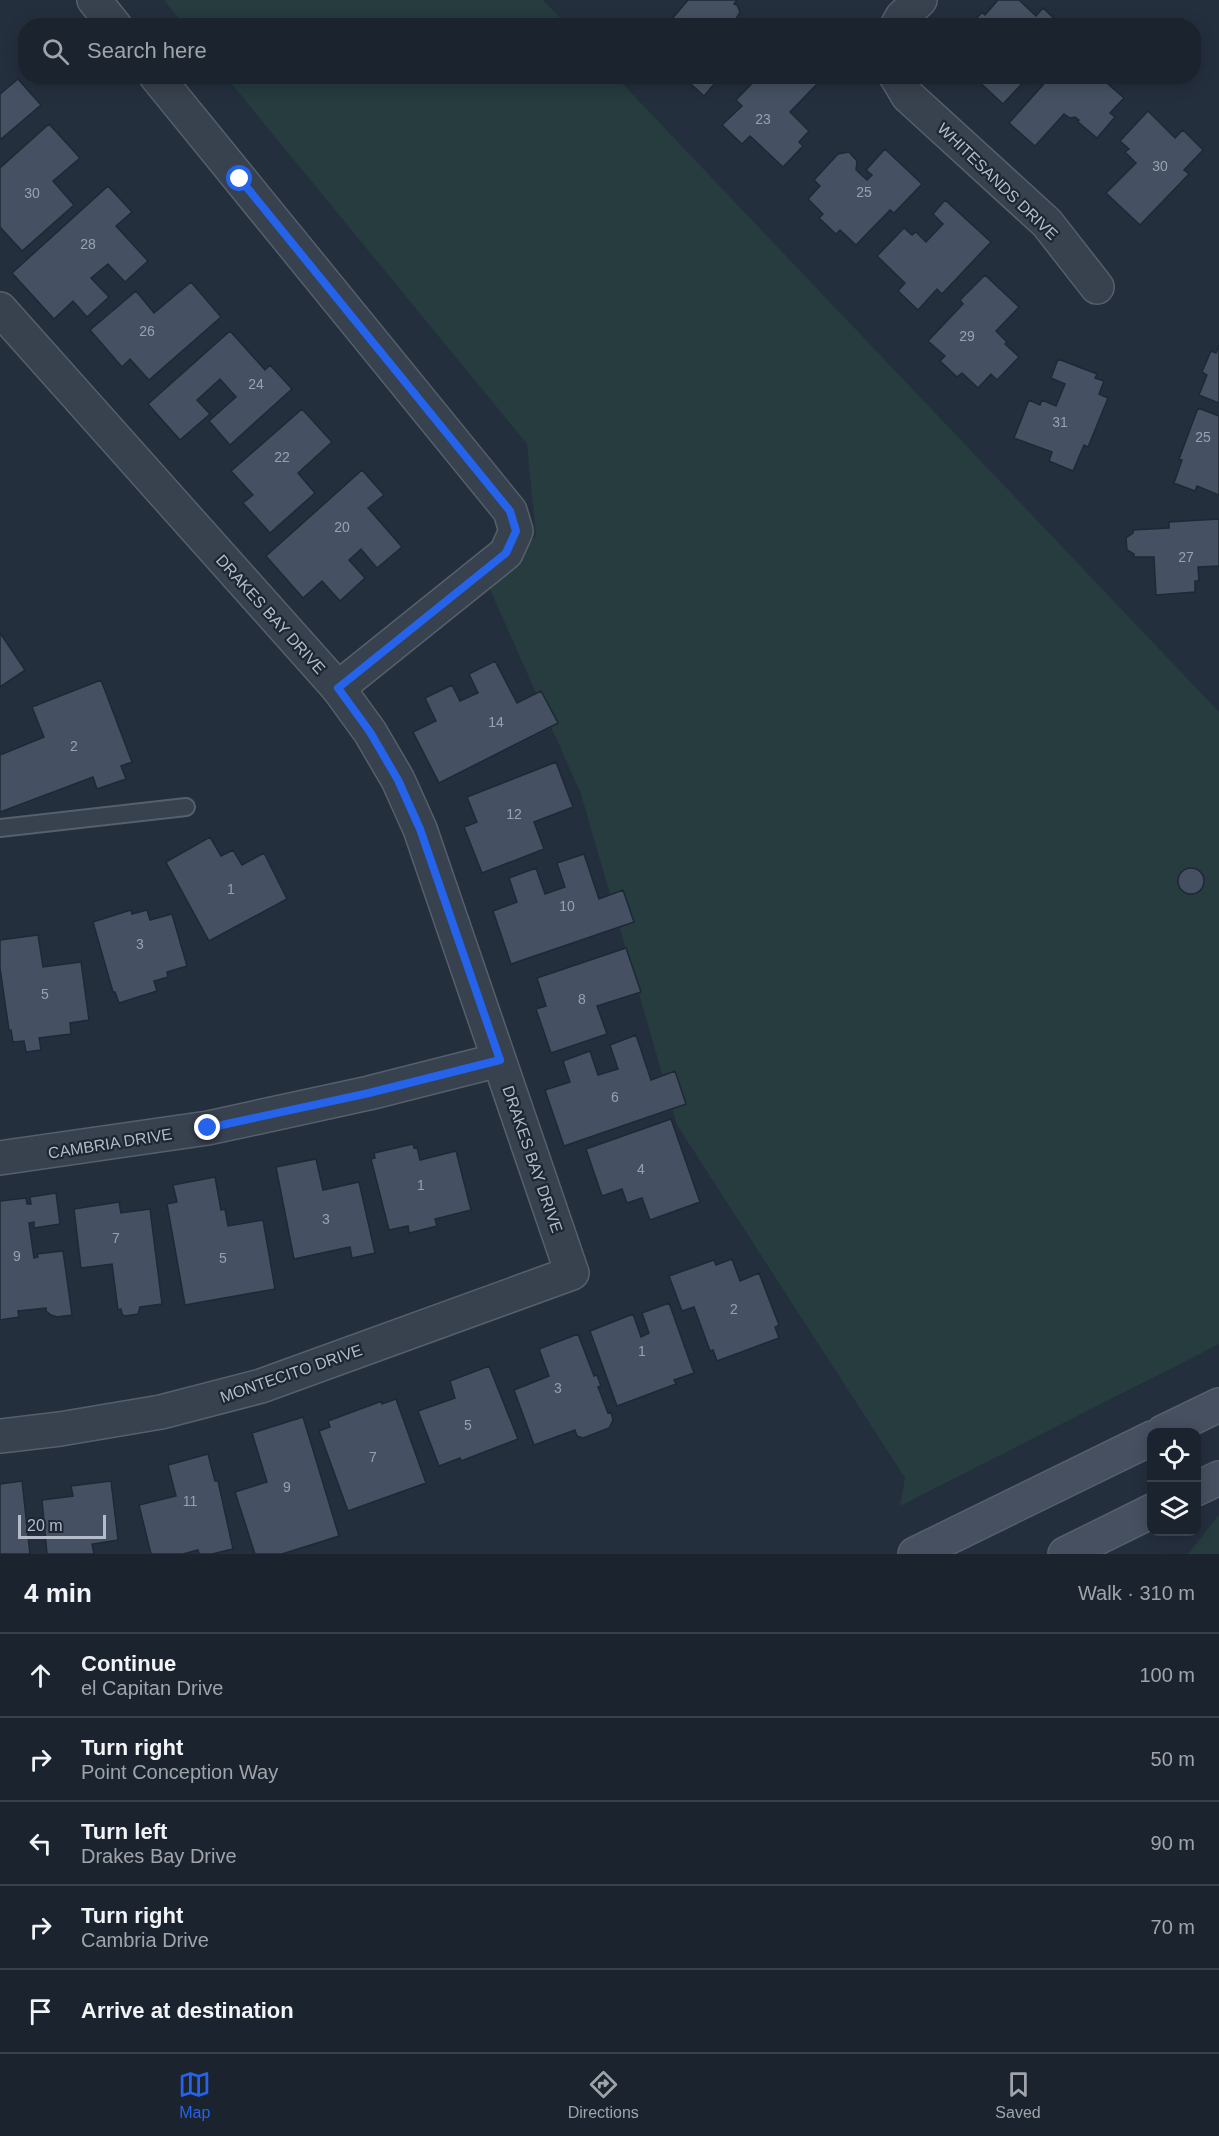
<!DOCTYPE html>
<meta charset="utf-8">
<style>
:root{--surface:#1b232e;--page:#282f3a;--text:#f1f3f6;--muted:#a0a4aa;--line:#39404a;--accent:#2563eb}
body{margin:0;font-family:Helvetica,sans-serif;background:var(--page);color:var(--text)}
.controls{position:absolute;right:18px;bottom:18px;display:grid;overflow:hidden;border-radius:12px;box-shadow:0 3px 15px #0003}
.controls button{width:54px;height:54px;display:grid;place-items:center;padding:0;border:0;border-bottom:2px solid var(--line);background:var(--surface);color:var(--text);font:30px sans-serif}
.scale{position:absolute;left:18px;bottom:15px;width:88px;box-sizing:border-box;padding-left:6px;border:3px solid #b4bcc9;border-top:0;font-size:16px;line-height:21px;white-space:nowrap;color:#b4bcc9;-webkit-text-stroke:4px #1d2633;paint-order:stroke}
.stop{position:absolute;width:18px;height:18px;margin:-14px;border:4px solid #2563eb;border-radius:50%;background:#fff}
.stop.end{background:#2563eb;border-color:#fff;box-shadow:0 2px 6px #0008}
.list{margin:0;padding:0;list-style:none}
h2{display:flex;justify-content:space-between;align-items:center;height:78px;margin:0;padding:0 24px;font-size:26px}
h2 small{font-size:20px;font-weight:400;color:var(--muted)}
.list li{display:grid;grid-template-columns:39px 1fr auto;gap:18px;align-items:center;box-sizing:border-box;height:84px;padding:0 24px;border-top:2px solid var(--line)}
.list b{display:block;font-size:22px;white-space:nowrap}
.list p{margin:0;font-size:20px;white-space:nowrap;color:var(--muted)}
.list em{font-size:20px;font-style:normal;color:var(--muted)}
.icon{flex:none;width:33px;height:33px;fill:none;stroke:currentColor;stroke-width:2;stroke-linecap:round;stroke-linejoin:round}
.map{position:relative;flex:none;width:1219px;height:1554px;overflow:hidden}
.search{position:absolute;background:var(--surface);box-shadow:0 3px 15px #0003;left:18px;right:18px;top:18px;height:66px;display:flex;align-items:center;gap:15px;box-sizing:border-box;padding:0 21px;border-radius:24px;color:var(--muted);font-size:22px}
.sheet{height:498px;background:var(--surface)}
nav{display:flex;justify-content:space-around;align-items:center;box-sizing:border-box;height:84px;border-top:2px solid var(--line);background:var(--surface);font-size:16px;color:var(--muted)}
nav a{display:grid;justify-items:center;gap:3px}
nav .on{color:var(--accent)}
.map>svg:first-child{display:block}
</style>
<div class="map">
<svg width="1219" height="1554" viewBox="0 0 1219 1554">
<rect width="100%" height="100%" fill="#242f3e"/>
<path fill="#263c3f" d="M164 0H543L567 25H184Z
M226 77H616L1219 712V1344L900 1506 905 1478 677 1125 581 794 488 585 536 536 527 444Z
M1219 1516V1554H1188L1217 1517Z"/>
<path fill="#455162" stroke="#1f2835" stroke-width="1.5" d="M688 0H737L734 4 737 5 740 12 736 19 744 26H666Z
M998 0H1019L1036 16 1043 8 1062 26H970L982 12 985 15Z
M682 76H721L704 96Z
M759 76H812L818 83 790 112 809 131 799 142 803 146 783 167 750 136 742 144 722 125 742 106 736 100Z
M976 76H1029L1003 104 975 78Z
M1051 76H1109L1112 80 1108 84 1124 98 1110 113 1115 117 1097 138 1077 121 1079 120 1075 117 1070 118 1064 114 1035 146 1009 123Z
M18 79 41 105 0 140V94Z
M1148 111 1175 138 1183 130 1203 150 1184 170 1189 174 1140 225 1106 193 1136 163 1125 152 1129 149 1120 141Z
M49 124 80 158 53 181 74 205 22 251 0 227V168Z
M885 149 922 184 894 213 890 210 856 245 840 230 836 234 819 218 823 214 808 199 820 186 814 180 838 154 849 152 857 161 856 170 867 180 872 175 866 170Z
M108 186 132 212 116 226 148 261 125 282 108 264 91 278 109 297 87 317 73 301 54 319 12 273Z
M945 200 991 242 942 294 937 289 918 310 898 291 905 283 877 256 904 228 912 235 916 232 926 242 943 224 933 214Z
M985 275 1019 307 996 331 1007 342 1005 344 1019 357 997 380 991 374 978 388 962 373 957 377 940 361 945 356 928 341 963 304 960 300Z
M191 282 221 317 149 380 130 359 122 367 90 330 136 291 154 313Z
M230 331 265 370 270 365 292 389 230 445 209 421 236 397 220 379 197 400 210 414 180 440 148 404Z
M1219 345V403L1199 395 1207 375 1202 372 1211 351 1216 353Z
M1058 359 1097 374 1095 378 1104 381 1099 394 1108 398 1088 447 1084 445 1073 471 1049 461 1052 452 1014 438 1029 400 1040 405 1042 400 1056 406 1065 384 1051 378Z
M1198 408 1219 416V495L1197 486 1195 491 1174 483 1182 460 1179 459Z
M302 409 332 442 298 473 315 493 270 533 243 503 253 495 231 471Z
M362 470 384 495 368 508 402 547 377 568 361 549 349 560 365 578 340 601 322 581 303 598 266 556Z
M1219 519V566L1198 567 1199 581H1195V592L1156 595 1154 557H1134V554L1127 550 1126 538 1133 533V530L1169 528V522Z
M0 633 25 670 0 687Z
M495 661 517 703 541 691 558 723 439 783 413 732 436 721 425 698 452 685 460 701 478 693 469 674Z
M101 680 132 762 121 766 126 779 97 789 93 777 0 812V755L44 737 32 707Z
M556 762 573 807 534 822 544 849 482 873 464 827 477 822 467 797Z
M210 837 221 856 233 850 242 865 264 853 287 899 209 941 166 862Z
M584 854 599 899 623 890 634 922 511 964 493 911 517 902 509 878 536 868 545 894 565 887 557 863Z
M1178 881a13 13 0 1 1 26 0a13 13 0 1 1-26 0Z
M131 910 132 914 147 910 150 920 172 914 187 966 167 972 168 977 154 981 157 991 119 1003 115 992H113L93 922Z
M38 935 43 967 81 962 89 1020 70 1023 71 1034 39 1038 41 1050 26 1052 24 1041 13 1042 11 1030H9L0 968V940Z
M626 948 641 992 597 1006 607 1034 551 1053 536 1009 546 1006 537 978Z
M636 1035 651 1080 675 1071 686 1104 564 1146 545 1090 570 1082 563 1061 590 1051 598 1075 618 1069 610 1045Z
M671 1119 700 1202 650 1220 642 1198 627 1203 622 1189 602 1196 586 1149Z
M413 1144 414 1148 417 1147 420 1160 456 1151 471 1210 435 1219 437 1226 409 1233 408 1226 389 1230 371 1159 375 1158 374 1153Z
M316 1159 323 1190 359 1182 375 1253 352 1258 350 1247 294 1259 276 1167Z
M215 1177 221 1210 225 1209 228 1226 263 1220 275 1289 185 1305 167 1204 177 1202 173 1185Z
M56 1193 60 1224 34 1228V1222L29 1223 34 1258 38 1257 37 1254 63 1251 72 1315 57 1317 51 1315 46 1311V1308L18 1311 19 1317 0 1320V1201L26 1198 27 1204H31L30 1197Z
M119 1202 121 1213 150 1209 162 1304 140 1307 138 1314 125 1316 122 1314 121 1309 118 1310 112 1264 81 1268 74 1209Z
M732 1259 740 1281 759 1273 779 1325 775 1327 779 1338 717 1361 713 1350 710 1351 694 1307 682 1311 669 1276 714 1260 716 1265Z
M669 1303 694 1373 674 1380 676 1384 617 1406 590 1331 633 1314 641 1337 649 1333 642 1313Z
M578 1334 594 1376 597 1375 601 1386 598 1387 608 1413 611 1412 613 1420 609 1428 583 1438 577 1436 575 1430 534 1445 514 1390 549 1376 539 1349Z
M489 1366 518 1439 461 1461 460 1458 439 1466 418 1411 455 1398 450 1381Z
M396 1399 426 1483 348 1511 319 1431 330 1427 328 1421 382 1401V1404Z
M303 1417 339 1536 282 1554H255L235 1492 267 1482 252 1433Z
M208 1454 215 1481H218L233 1549 212 1554H199L198 1550 183 1554H151L139 1505 176 1496 168 1465Z
M22 1481 30 1554H0V1484Z
M111 1481 118 1540 92 1544 94 1554H47L42 1500 73 1496 71 1486Z"/>
<g fill="none" stroke-linecap="round" stroke-linejoin="round">
<defs>
<path id="service" d="M0 828 186 807"/>
<path id="minor" d="M897 26 902 17 920 0
M896 76 908 96 1047 223 1097 287
M0 309 338 688 370 732 398 780 420 829 572 1273 261 1386 161 1412 60 1429 0 1436
M0 1158 208 1128 369 1093 499 1060"/>
<path id="tertiary" d="M94 0 115 26
M156 76 510 511 516 531 506 553 338 688"/>
<path id="secondary" d="M1163 1432 1219 1405
M1196 1489 1219 1478
M915 1554 1152 1438
M1065 1554 1152 1511"/>
</defs>
<use href="#service" stroke="#565f6c" stroke-width="20"/>
<use href="#minor" stroke="#565f6c" stroke-width="36"/>
<use href="#tertiary" stroke="#565f6c" stroke-width="36"/>
<use href="#secondary" stroke="#565f6c" stroke-width="36"/>
<use href="#service" stroke="#38414e" stroke-width="16"/>
<use href="#minor" stroke="#38414e" stroke-width="33"/>
<use href="#tertiary" stroke="#38414e" stroke-width="33"/>
<use href="#secondary" stroke="#465061" stroke-width="33"/>
</g>
<g fill="none" stroke-linecap="round" stroke-linejoin="round">
<path stroke="#2563eb" stroke-width="8" d="M208 1128 369 1093 500 1060 420 829 398 780 370 732 338 688 506 553 516 531 510 511 240 179"/>
</g>
<g text-anchor="middle" stroke-width="4.5" stroke-linejoin="round" paint-order="stroke">
<g font-size="14" fill="#98a1af">
<text x="763" y="124">23</text>
<text x="1160" y="171">30</text>
<text x="864" y="197">25</text>
<text x="32" y="198">30</text>
<text x="88" y="249">28</text>
<text x="147" y="336">26</text>
<text x="967" y="341">29</text>
<text x="256" y="389">24</text>
<text x="1060" y="427">31</text>
<text x="1203" y="442">25</text>
<text x="282" y="462">22</text>
<text x="342" y="532">20</text>
<text x="1186" y="562">27</text>
<text x="496" y="727">14</text>
<text x="74" y="751">2</text>
<text x="514" y="819">12</text>
<text x="231" y="894">1</text>
<text x="567" y="911">10</text>
<text x="140" y="949">3</text>
<text x="45" y="999">5</text>
<text x="582" y="1004">8</text>
<text x="615" y="1102">6</text>
<text x="641" y="1174">4</text>
<text x="421" y="1190">1</text>
<text x="326" y="1224">3</text>
<text x="116" y="1243">7</text>
<text x="17" y="1261">9</text>
<text x="223" y="1263">5</text>
<text x="734" y="1314">2</text>
<text x="642" y="1356">1</text>
<text x="558" y="1393">3</text>
<text x="468" y="1430">5</text>
<text x="373" y="1462">7</text>
<text x="287" y="1492">9</text>
<text x="190" y="1506">11</text>
</g>
<g font-size="16" fill="#b4bcc9" stroke="#1d2633">
<text transform="translate(998 181) rotate(44)" y="6">WHITESANDS DRIVE</text>
<text transform="translate(271 614) rotate(48)" y="6">DRAKES BAY DRIVE</text>
<text transform="translate(110 1143) rotate(-9)" y="6">CAMBRIA DRIVE</text>
<text transform="translate(533 1159) rotate(71)" y="6">DRAKES BAY DRIVE</text>
<text transform="translate(291 1373) rotate(-19)" y="6">MONTECITO DRIVE</text>
</g>
</g>
</svg>
<div class="controls">
<button><svg class="icon" aria-label="locate" viewBox="0 0 24 24"><circle cx="12" cy="12" r="6"/><path d="M12 2v4M12 18v4M2 12h4M18 12h4"/></svg></button>
<button><svg class="icon" aria-label="layers" viewBox="0 0 24 24"><path d="M12 4l9 5-9 5-9-5zM3 14l9 5 9-5"/></svg></button>
</div>
<div class="scale">20 m</div>
<div class="stop" style="left:240px;top:179px"></div>
<div class="stop end" style="left:208px;top:1128px"></div>
<div class="search"><svg class="icon" aria-label="search" viewBox="0 0 24 24"><circle cx="10" cy="10" r="6"/><path d="M15 15l6 6"/></svg>Search here</div>
</div>
<section class="sheet">
<h2>4 min<small>Walk · 310 m</small></h2>
<ul class="list">
<li><svg class="icon" aria-label="ahead" viewBox="0 0 24 24"><path d="M12 20V5M6 11l6-6 6 6"/></svg><div><b>Continue</b><p>el Capitan Drive</p></div><em>100 m</em></li>
<li><svg class="icon" aria-label="right" viewBox="0 0 24 24"><path d="M7 20v-9h11M14 6l5 5-5 5"/></svg><div><b>Turn right</b><p>Point Conception Way</p></div><em>50 m</em></li>
<li><svg class="icon" aria-label="left" viewBox="0 0 24 24"><path d="M17 20v-9H6M10 6l-5 5 5 5"/></svg><div><b>Turn left</b><p>Drakes Bay Drive</p></div><em>90 m</em></li>
<li><svg class="icon" aria-label="right" viewBox="0 0 24 24"><path d="M7 20v-9h11M14 6l5 5-5 5"/></svg><div><b>Turn right</b><p>Cambria Drive</p></div><em>70 m</em></li>
<li><svg class="icon" aria-label="arrive" viewBox="0 0 24 24"><path d="M6 21V4h12l-3 4 3 4H6"/></svg><div><b>Arrive at destination</b></div></li>
</ul>
</section>
<nav>
<a class="on"><svg class="icon" aria-label="map" viewBox="0 0 24 24"><path d="M3 6l6-2 6 2 6-2v14l-6 2-6-2-6 2zM9 4v14M15 6v14"/></svg>Map</a>
<a><svg class="icon" aria-label="directions" viewBox="0 0 24 24"><path d="M12 3l9 9-9 9-9-9zM9 14v-3h6M13 9l2 2-2 2"/></svg>Directions</a>
<a><svg class="icon" aria-label="saved" viewBox="0 0 24 24"><path d="M7 4h10v16l-5-4-5 4z"/></svg>Saved</a>
</nav>
